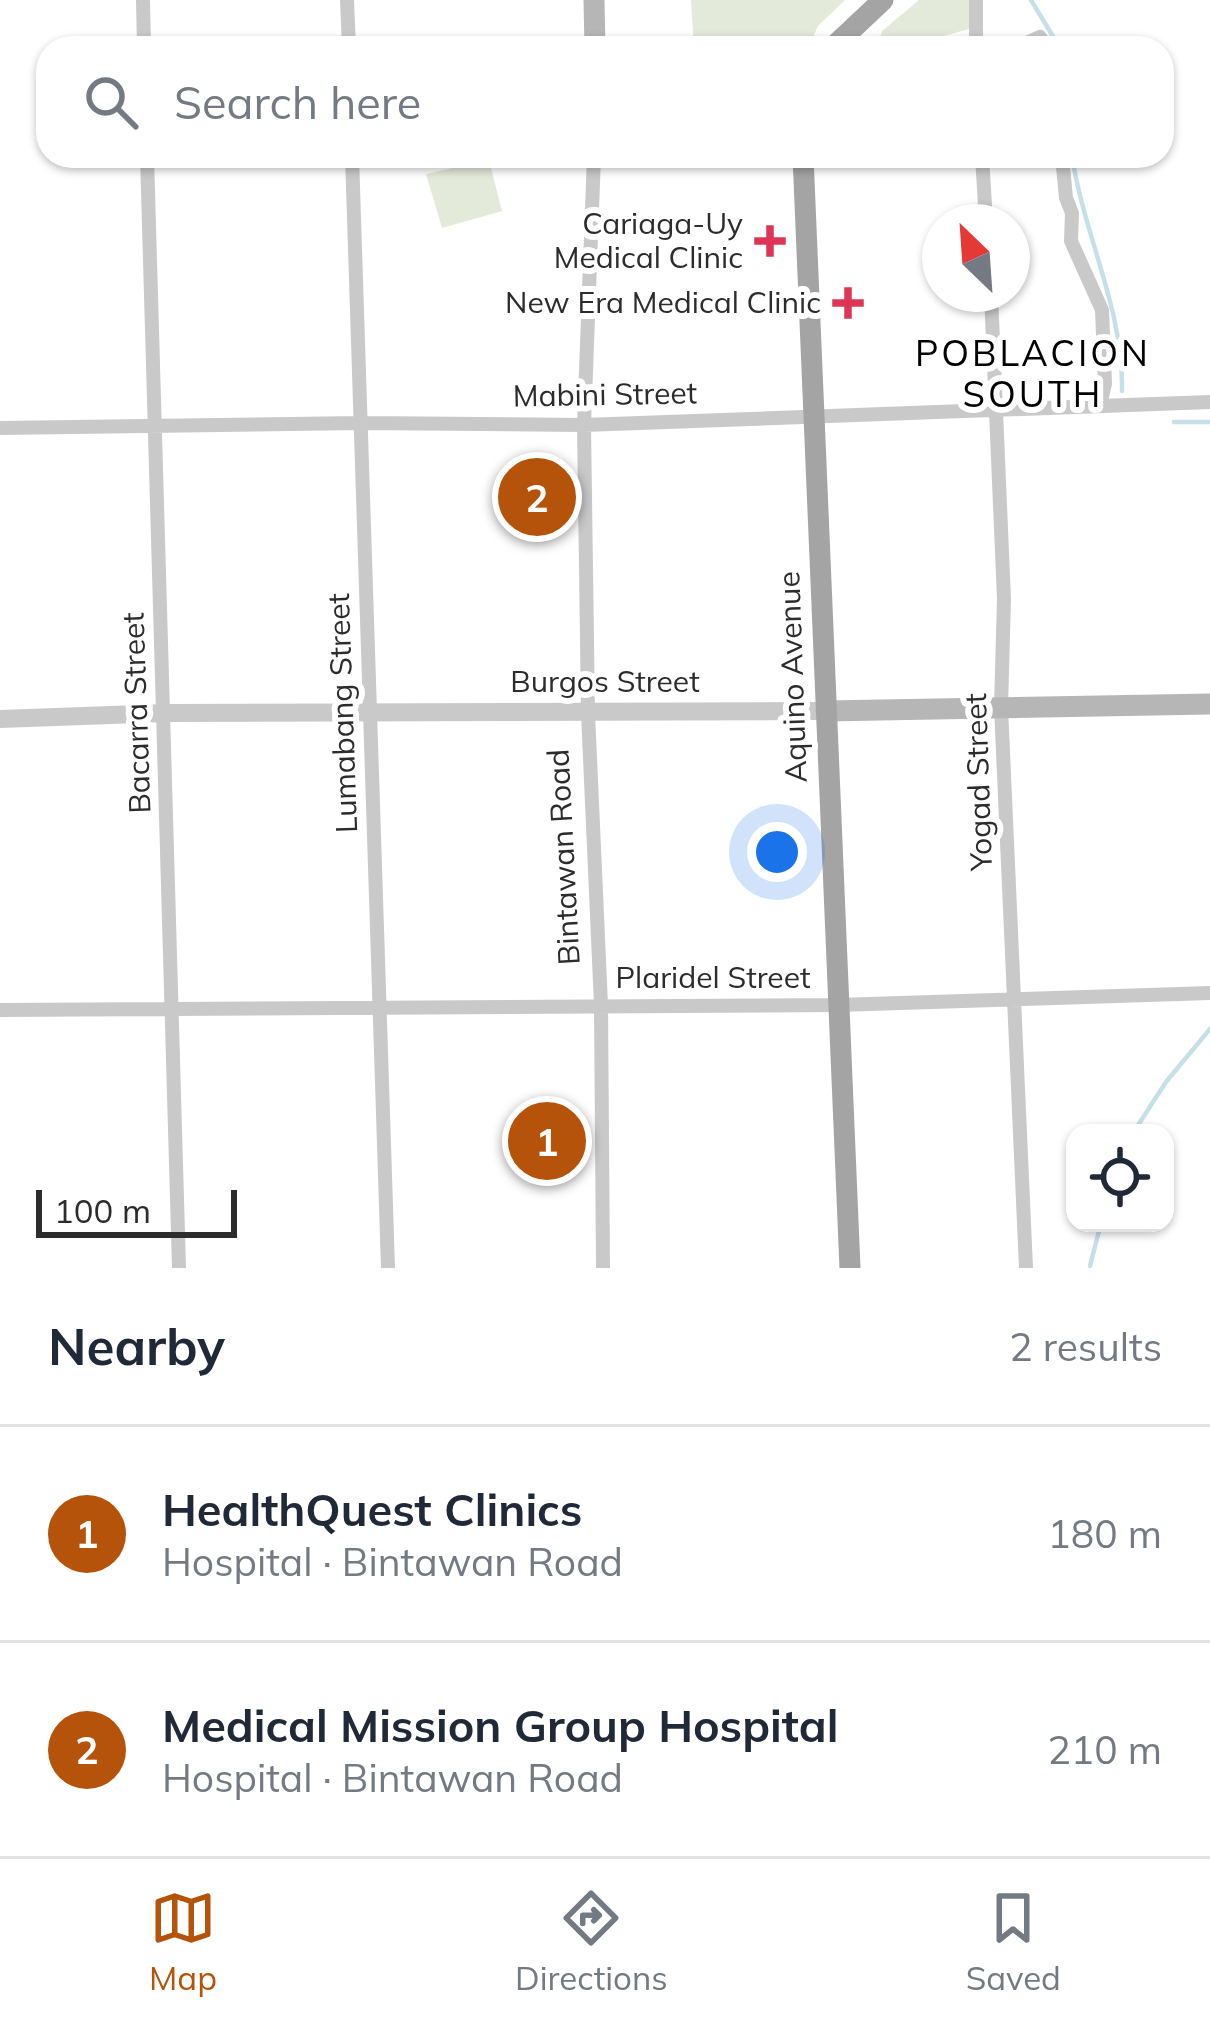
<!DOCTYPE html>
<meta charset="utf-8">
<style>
:root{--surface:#fff;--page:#f6f6f7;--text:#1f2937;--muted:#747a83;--line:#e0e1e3;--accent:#b45309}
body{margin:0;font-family:Mulish,sans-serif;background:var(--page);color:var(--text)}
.controls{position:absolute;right:36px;bottom:36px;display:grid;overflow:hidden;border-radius:24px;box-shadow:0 3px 9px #0004}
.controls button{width:108px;height:108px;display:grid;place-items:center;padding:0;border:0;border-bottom:3px solid var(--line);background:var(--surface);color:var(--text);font:60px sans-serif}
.compass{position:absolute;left:922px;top:204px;width:108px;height:108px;border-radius:50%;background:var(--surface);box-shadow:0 3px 9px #0004;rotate:335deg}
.scale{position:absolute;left:36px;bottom:30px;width:201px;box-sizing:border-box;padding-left:12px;border:6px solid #2c2c2c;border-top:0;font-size:33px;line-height:42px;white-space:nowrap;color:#2c2c2c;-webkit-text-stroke:9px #fff;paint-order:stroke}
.you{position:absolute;left:777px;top:852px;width:42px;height:42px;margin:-30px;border:9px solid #fff;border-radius:50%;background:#1a73e8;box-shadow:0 0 0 18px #1a73e833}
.badge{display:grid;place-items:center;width:78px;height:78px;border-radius:50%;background:var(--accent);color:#fff;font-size:39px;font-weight:700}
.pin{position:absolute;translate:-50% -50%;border:6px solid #fff;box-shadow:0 3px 12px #0006}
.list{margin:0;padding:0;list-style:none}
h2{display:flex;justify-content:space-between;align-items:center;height:156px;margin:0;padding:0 48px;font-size:51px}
h2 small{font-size:39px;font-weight:400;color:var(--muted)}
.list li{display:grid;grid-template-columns:78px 1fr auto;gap:36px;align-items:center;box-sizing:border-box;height:216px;padding:0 48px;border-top:3px solid var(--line)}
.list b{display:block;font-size:45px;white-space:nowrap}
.list p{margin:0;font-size:39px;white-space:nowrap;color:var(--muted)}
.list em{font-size:39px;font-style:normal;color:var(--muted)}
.icon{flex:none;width:66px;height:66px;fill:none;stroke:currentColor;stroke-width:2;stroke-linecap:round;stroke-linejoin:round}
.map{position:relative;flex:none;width:1210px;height:1268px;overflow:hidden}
.search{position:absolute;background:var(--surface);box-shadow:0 3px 9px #0004;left:36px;right:36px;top:36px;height:132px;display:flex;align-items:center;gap:30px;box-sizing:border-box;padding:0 42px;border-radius:36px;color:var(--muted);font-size:45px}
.sheet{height:588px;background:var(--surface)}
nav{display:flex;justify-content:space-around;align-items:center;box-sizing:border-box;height:168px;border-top:3px solid var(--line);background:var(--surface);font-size:33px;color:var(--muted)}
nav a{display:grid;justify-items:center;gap:6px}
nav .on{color:var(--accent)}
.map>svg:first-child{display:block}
</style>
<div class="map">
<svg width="1210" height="1268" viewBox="0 0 1210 1268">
<rect width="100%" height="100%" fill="#fff"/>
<path fill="#e4eada" d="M691 0H845L818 26 808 48H694Z
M919 0H970L969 29 900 48H882L878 44 882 31Z
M489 160 502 211 442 228 426 174Z"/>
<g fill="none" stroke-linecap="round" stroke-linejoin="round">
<path stroke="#c6e0e9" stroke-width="4.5" d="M1031 0 1060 48
M1072 156C1084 236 1124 310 1122 391
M1174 422H1210
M1133 1133 1166 1082 1210 1029
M1090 1266 1101 1223"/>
<path stroke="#c9c9c9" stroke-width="14" d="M143 0 144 48
M347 0 349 48
M976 48V0
M1015 48 1040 37 1048 48
M147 156 179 1268
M352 156 388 1268
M594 156 584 425 588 713 601 1005 603 1268
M982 156 986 222
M1062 156 1066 198 1072 213 1071 241 1102 310 1105 384 1100 405
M991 294 1004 599 1001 707 1026 1268
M0 428 361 423 584 425 1210 402
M0 1010 838 1005 1210 993"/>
<path stroke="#c9c9c9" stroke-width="18" d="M0 719 166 713 826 711"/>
<path stroke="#b6b6b6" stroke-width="21" d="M594 0 595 48
M826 711 1210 704"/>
<path stroke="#a4a4a4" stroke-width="21" d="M832 48 883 0
M803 156 850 1268"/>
</g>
<g fill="#de3456" stroke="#fff" stroke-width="4.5">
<path d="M764 223h12v12h12v12h-12v12h-12v-12h-12v-12h12z"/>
<path d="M842 285h12v12h12v12h-12v12h-12v-12h-12v-12h12z"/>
</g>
<g text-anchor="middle" stroke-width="12" stroke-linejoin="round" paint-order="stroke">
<g font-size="30" fill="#2c2c2c" stroke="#fff" text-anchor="end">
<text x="743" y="234">Cariaga-Uy<tspan x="743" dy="34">Medical Clinic</tspan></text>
<text x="821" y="313">New Era Medical Clinic</text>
</g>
<g font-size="30" fill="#2c2c2c" stroke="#fff">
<text transform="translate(605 395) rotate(-1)" y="10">Mabini Street</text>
<text transform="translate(793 677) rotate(-92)" y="10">Aquino Avenue</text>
<text x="605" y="692">Burgos Street</text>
<text transform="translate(137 713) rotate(-92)" y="10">Bacarra Street</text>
<text transform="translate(343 713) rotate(-92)" y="10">Lumabang Street</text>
<text transform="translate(979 782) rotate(-92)" y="10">Yogad Street</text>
<text transform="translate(564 857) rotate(-93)" y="10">Bintawan Road</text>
<text x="713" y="988">Plaridel Street</text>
</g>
<g font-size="36" letter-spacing="3" fill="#000" stroke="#fff">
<text x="1033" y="366">POBLACION<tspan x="1033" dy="41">SOUTH</tspan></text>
</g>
</g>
</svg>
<div class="controls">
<button><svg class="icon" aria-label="locate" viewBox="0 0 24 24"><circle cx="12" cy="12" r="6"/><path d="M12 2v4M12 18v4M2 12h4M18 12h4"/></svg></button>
</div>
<svg class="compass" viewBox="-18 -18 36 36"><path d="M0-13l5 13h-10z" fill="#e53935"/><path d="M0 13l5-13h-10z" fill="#747a83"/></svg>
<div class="scale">100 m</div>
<div class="you"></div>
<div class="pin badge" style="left:547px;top:1141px">1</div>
<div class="pin badge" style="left:537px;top:497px">2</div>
<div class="search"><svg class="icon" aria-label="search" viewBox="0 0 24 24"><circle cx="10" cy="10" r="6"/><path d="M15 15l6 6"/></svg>Search here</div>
</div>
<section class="sheet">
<h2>Nearby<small>2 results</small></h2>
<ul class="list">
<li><span class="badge">1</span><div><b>HealthQuest Clinics</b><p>Hospital · Bintawan Road</p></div><em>180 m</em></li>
<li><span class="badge">2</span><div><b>Medical Mission Group Hospital</b><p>Hospital · Bintawan Road</p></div><em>210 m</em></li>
</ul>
</section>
<nav>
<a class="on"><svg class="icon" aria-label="map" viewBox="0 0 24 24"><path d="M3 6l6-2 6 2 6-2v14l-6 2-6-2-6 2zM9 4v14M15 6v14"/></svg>Map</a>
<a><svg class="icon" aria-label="directions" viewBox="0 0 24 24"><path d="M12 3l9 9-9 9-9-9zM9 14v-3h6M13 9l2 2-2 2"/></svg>Directions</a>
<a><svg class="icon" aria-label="saved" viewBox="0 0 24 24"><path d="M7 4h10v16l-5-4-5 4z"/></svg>Saved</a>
</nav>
